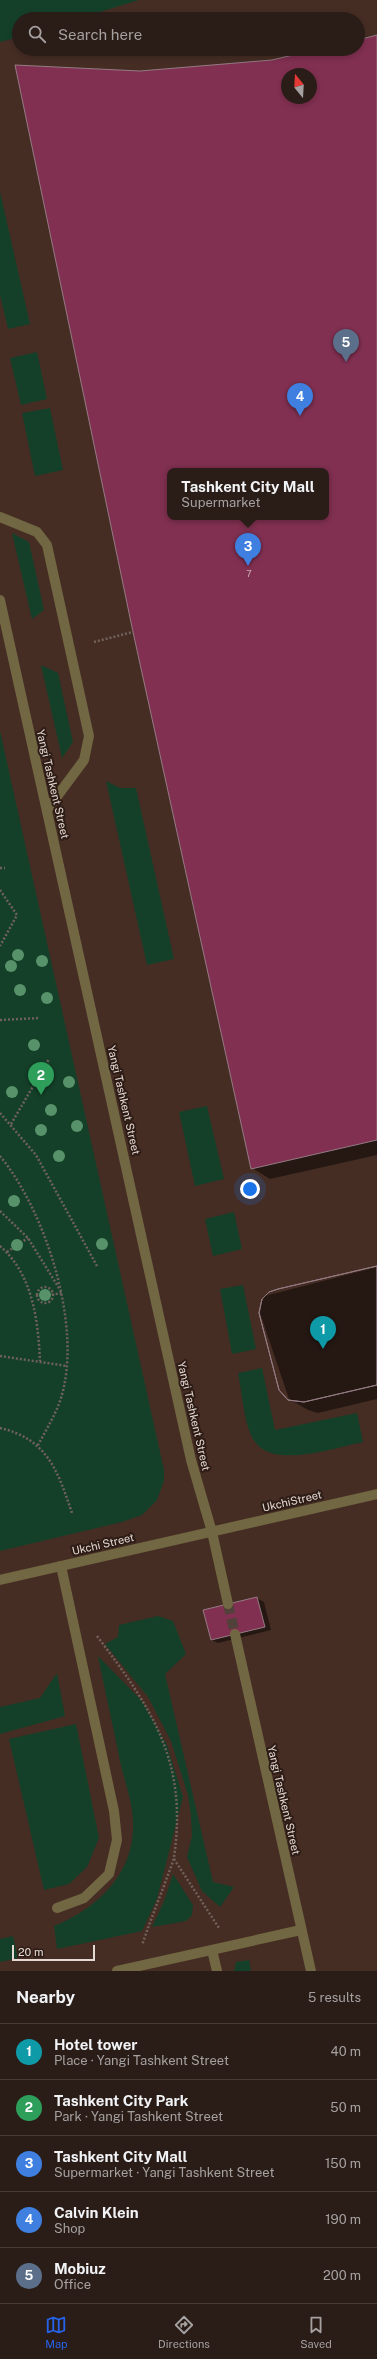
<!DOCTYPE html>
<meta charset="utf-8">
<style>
:root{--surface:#2a1c17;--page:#322520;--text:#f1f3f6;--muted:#a5a1a1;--line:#463a36;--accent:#2563eb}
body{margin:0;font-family:"Public Sans",sans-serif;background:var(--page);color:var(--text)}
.compass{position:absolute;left:281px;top:68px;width:36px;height:36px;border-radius:50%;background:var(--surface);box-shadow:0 2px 6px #0003;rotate:342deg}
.scale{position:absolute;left:12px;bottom:10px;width:83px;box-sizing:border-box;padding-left:4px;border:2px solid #e4d8d3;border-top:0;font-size:11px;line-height:14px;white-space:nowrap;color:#e4d8d3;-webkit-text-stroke:3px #2d1c15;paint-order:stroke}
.you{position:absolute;left:250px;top:1189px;width:14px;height:14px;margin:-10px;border:3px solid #fff;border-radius:50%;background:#1a73e8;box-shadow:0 0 0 6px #1a73e833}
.badge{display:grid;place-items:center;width:26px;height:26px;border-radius:50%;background:var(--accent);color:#fff;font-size:13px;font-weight:700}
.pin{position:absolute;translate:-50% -33px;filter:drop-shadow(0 1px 2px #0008)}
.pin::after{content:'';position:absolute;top:21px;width:14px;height:12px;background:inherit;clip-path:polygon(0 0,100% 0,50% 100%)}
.popup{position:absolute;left:167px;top:468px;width:162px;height:52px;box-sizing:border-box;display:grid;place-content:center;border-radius:8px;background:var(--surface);filter:drop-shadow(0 1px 3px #0005);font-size:13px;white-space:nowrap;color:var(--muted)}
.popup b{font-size:15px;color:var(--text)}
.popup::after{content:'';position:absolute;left:50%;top:100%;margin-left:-8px;border:8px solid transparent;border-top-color:var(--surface)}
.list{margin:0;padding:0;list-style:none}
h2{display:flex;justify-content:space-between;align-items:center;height:52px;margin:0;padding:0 16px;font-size:17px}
h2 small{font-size:13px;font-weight:400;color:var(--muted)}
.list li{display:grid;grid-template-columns:26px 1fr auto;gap:12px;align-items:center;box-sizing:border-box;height:56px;padding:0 16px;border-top:1px solid var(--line)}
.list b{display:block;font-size:15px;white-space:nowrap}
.list p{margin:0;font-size:13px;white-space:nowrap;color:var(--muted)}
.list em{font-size:13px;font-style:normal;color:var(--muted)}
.icon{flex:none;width:22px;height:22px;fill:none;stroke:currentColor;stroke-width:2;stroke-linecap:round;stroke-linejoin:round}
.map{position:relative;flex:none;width:377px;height:1971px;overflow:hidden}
.search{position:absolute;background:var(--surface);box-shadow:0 2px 6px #0003;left:12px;right:12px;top:12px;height:44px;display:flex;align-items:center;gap:10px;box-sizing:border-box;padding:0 14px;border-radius:22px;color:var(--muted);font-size:15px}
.sheet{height:332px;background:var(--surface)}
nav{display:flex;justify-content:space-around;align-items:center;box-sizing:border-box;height:56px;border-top:1px solid var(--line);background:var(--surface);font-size:11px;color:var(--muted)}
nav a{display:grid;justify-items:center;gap:2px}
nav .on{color:var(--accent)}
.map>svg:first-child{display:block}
</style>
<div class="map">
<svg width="377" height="1971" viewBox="0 0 377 1971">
<rect width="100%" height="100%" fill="#38251f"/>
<path fill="#462d24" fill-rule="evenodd" d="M0 0H377V1971H0ZM19 19H358V49H19ZM287 74H311V98H287ZM170 471H326V517H170Z"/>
<path fill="#144029" d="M0 0H139L77 19H19V37L0 42Z
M0 192 30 324 8 329 0 295Z
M37 352 47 399 21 405 10 358Z
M50 408 63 470 35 476 22 413Z
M12 533 29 542 44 610 32 619Z
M41 665 58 673 73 742 62 758Z
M0 731 164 1470V1481L157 1500 142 1515 122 1522 0 1551Z
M106 781 120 788H136L174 959 147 965Z
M207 1106 224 1179 195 1186 179 1112Z
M234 1212 242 1249 213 1256 205 1219Z
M243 1285 256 1349 232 1354 220 1289Z
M262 1368 275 1430 357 1413 363 1442C336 1447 271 1471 253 1439 244 1423 242 1392 238 1373Z
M158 1616 173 1621 186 1654 165 1674 213 1882 234 1887 220 1907 202 1891 187 1857 192 1836 191 1815 188 1795 171 1741 148 1697 105 1644 118 1637 119 1625Z
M98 1656 142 1701 167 1745 183 1797 157 1899 142 1931 57 1949 54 1926C97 1909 135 1873 133 1823 133 1803 124 1780 120 1761 113 1726 105 1691 98 1656Z
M57 1673 65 1716 0 1734V1707L40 1698Z
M76 1724 99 1838 87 1867 69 1884 44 1890 9 1739Z
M173 1874 193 1905 192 1915 186 1921 152 1927 164 1901Z
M13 1936 18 1958 0 1962V1939Z
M249 1960 251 1971H234L236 1962Z"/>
<path fill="#0007" fill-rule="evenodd" d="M377 36V1155L270 1179 252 1168 134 631 140 72 272 61 323 49H358V41ZM287 74H311V98H287ZM170 471H326V517H170Z
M377 1267V1399L318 1413 308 1410 289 1399 260 1313 261 1303 265 1296Z
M257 1598 264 1602 271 1630 218 1643 211 1640Z"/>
<path fill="#823051" stroke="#937b83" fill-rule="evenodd" d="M377 35V1140L251 1169 133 632 15 65 140 71 272 60 318 49H358V40ZM287 74H311V98H287ZM170 471H326V517H170Z
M377 1266V1385L304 1402 288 1400 279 1390 259 1313 262 1299 269 1292 278 1289Z
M377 1266V1385L304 1402 288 1400 279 1390 259 1313 262 1299 269 1292 278 1289Z
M257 1597 265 1627 211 1640 203 1610Z"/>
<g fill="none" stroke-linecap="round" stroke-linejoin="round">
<path stroke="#52403a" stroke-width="10" stroke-dasharray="10 5" stroke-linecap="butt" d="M228 1604 235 1634"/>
<path stroke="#71615b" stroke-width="2.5" stroke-dasharray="2 2" stroke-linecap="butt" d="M94 642 133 632
M0 868H5
M0 890 17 915 0 946
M0 1020 40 1018
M0 1113 36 1155 97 1266
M11 1124 49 1059
M0 1156C46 1212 83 1327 61 1398 56 1414 46 1430 38 1445
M0 1211 28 1238 62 1293 49 1295
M0 1246C33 1275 38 1320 40 1361
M7 1252 28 1238
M37 1295a8 8 0 1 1 16 0a8 8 0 1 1-16 0Z
M41.5 1295a3.5 3.5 0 1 1 7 0a3.5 3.5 0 1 1-7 0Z
M0 1356 67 1366
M0 1428C48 1439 58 1472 72 1513
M97 1636C152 1709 188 1761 174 1857 172 1866 167 1876 164 1886 156 1906 149 1925 142 1945
M174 1859 219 1928"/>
<path stroke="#716743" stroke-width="10" d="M0 517 37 532 47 545 89 736 84 760 47 810
M57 1908 84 1898 109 1874 117 1840 114 1811 61 1566
M212 1950 217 1971
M117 1971 301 1930"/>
<path stroke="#716743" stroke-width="10" d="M0 600 191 1460 212 1532 228 1604
M0 1580 377 1494
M235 1634 311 1971"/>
</g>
<g fill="#58926a">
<circle cx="18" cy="955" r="6"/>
<circle cx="42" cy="961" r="6"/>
<circle cx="11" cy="966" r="6"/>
<circle cx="20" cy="990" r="6"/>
<circle cx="47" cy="998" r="6"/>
<circle cx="34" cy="1045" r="6"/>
<circle cx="69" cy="1082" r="6"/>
<circle cx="12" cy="1092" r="6"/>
<circle cx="51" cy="1110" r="6"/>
<circle cx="77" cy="1126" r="6"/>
<circle cx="41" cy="1130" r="6"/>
<circle cx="59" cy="1156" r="6"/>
<circle cx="14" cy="1201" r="6"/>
<circle cx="102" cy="1244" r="6"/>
<circle cx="17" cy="1245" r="6"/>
<circle cx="45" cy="1295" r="6"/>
</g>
<g text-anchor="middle" stroke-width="4" stroke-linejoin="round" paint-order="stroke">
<g font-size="9" fill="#ccaeb2">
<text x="249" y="577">7</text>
</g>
<g font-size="11" fill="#e4d8d3" stroke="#2d1c15">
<text transform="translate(53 784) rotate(77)" y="4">Yangi Tashkent Street</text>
<text transform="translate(124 1100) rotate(77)" y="4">Yangi Tashkent Street</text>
<text transform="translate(194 1416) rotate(77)" y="4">Yangi Tashkent Street</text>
<text transform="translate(292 1501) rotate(-13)" y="4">UkchiStreet</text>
<text transform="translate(103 1544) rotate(-13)" y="4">Ukchi Street</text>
<text transform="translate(284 1800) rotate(77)" y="4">Yangi Tashkent Street</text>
</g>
</g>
</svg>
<svg class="compass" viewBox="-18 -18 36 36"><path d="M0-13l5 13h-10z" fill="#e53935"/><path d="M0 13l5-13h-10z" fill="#a5a1a1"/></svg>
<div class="scale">20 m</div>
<div class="you"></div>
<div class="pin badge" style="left:323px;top:1349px;background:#0f9aa8">1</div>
<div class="pin badge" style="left:41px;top:1095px;background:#2e9e5b">2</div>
<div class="pin badge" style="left:248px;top:566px;background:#3f7fe0">3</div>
<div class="popup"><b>Tashkent City Mall</b>Supermarket</div>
<div class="pin badge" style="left:300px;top:416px;background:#3f7fe0">4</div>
<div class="pin badge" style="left:346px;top:362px;background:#5c6f8a">5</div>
<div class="search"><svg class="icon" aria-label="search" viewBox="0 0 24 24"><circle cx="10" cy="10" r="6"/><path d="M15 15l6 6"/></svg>Search here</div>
</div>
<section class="sheet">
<h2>Nearby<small>5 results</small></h2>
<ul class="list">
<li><span class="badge" style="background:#0f9aa8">1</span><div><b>Hotel tower</b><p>Place · Yangi Tashkent Street</p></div><em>40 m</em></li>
<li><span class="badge" style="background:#2e9e5b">2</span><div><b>Tashkent City Park</b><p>Park · Yangi Tashkent Street</p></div><em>50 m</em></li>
<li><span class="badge" style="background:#3f7fe0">3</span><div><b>Tashkent City Mall</b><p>Supermarket · Yangi Tashkent Street</p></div><em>150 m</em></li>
<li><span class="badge" style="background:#3f7fe0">4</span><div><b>Calvin Klein</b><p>Shop</p></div><em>190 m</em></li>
<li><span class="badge" style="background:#5c6f8a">5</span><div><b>Mobiuz</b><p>Office</p></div><em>200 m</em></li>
</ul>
</section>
<nav>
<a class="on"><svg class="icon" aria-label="map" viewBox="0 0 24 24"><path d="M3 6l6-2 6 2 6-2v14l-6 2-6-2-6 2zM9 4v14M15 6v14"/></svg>Map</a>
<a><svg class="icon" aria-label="directions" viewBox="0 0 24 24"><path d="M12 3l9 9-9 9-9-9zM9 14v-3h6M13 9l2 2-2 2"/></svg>Directions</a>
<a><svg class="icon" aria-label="saved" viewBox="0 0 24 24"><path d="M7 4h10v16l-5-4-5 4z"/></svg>Saved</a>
</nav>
